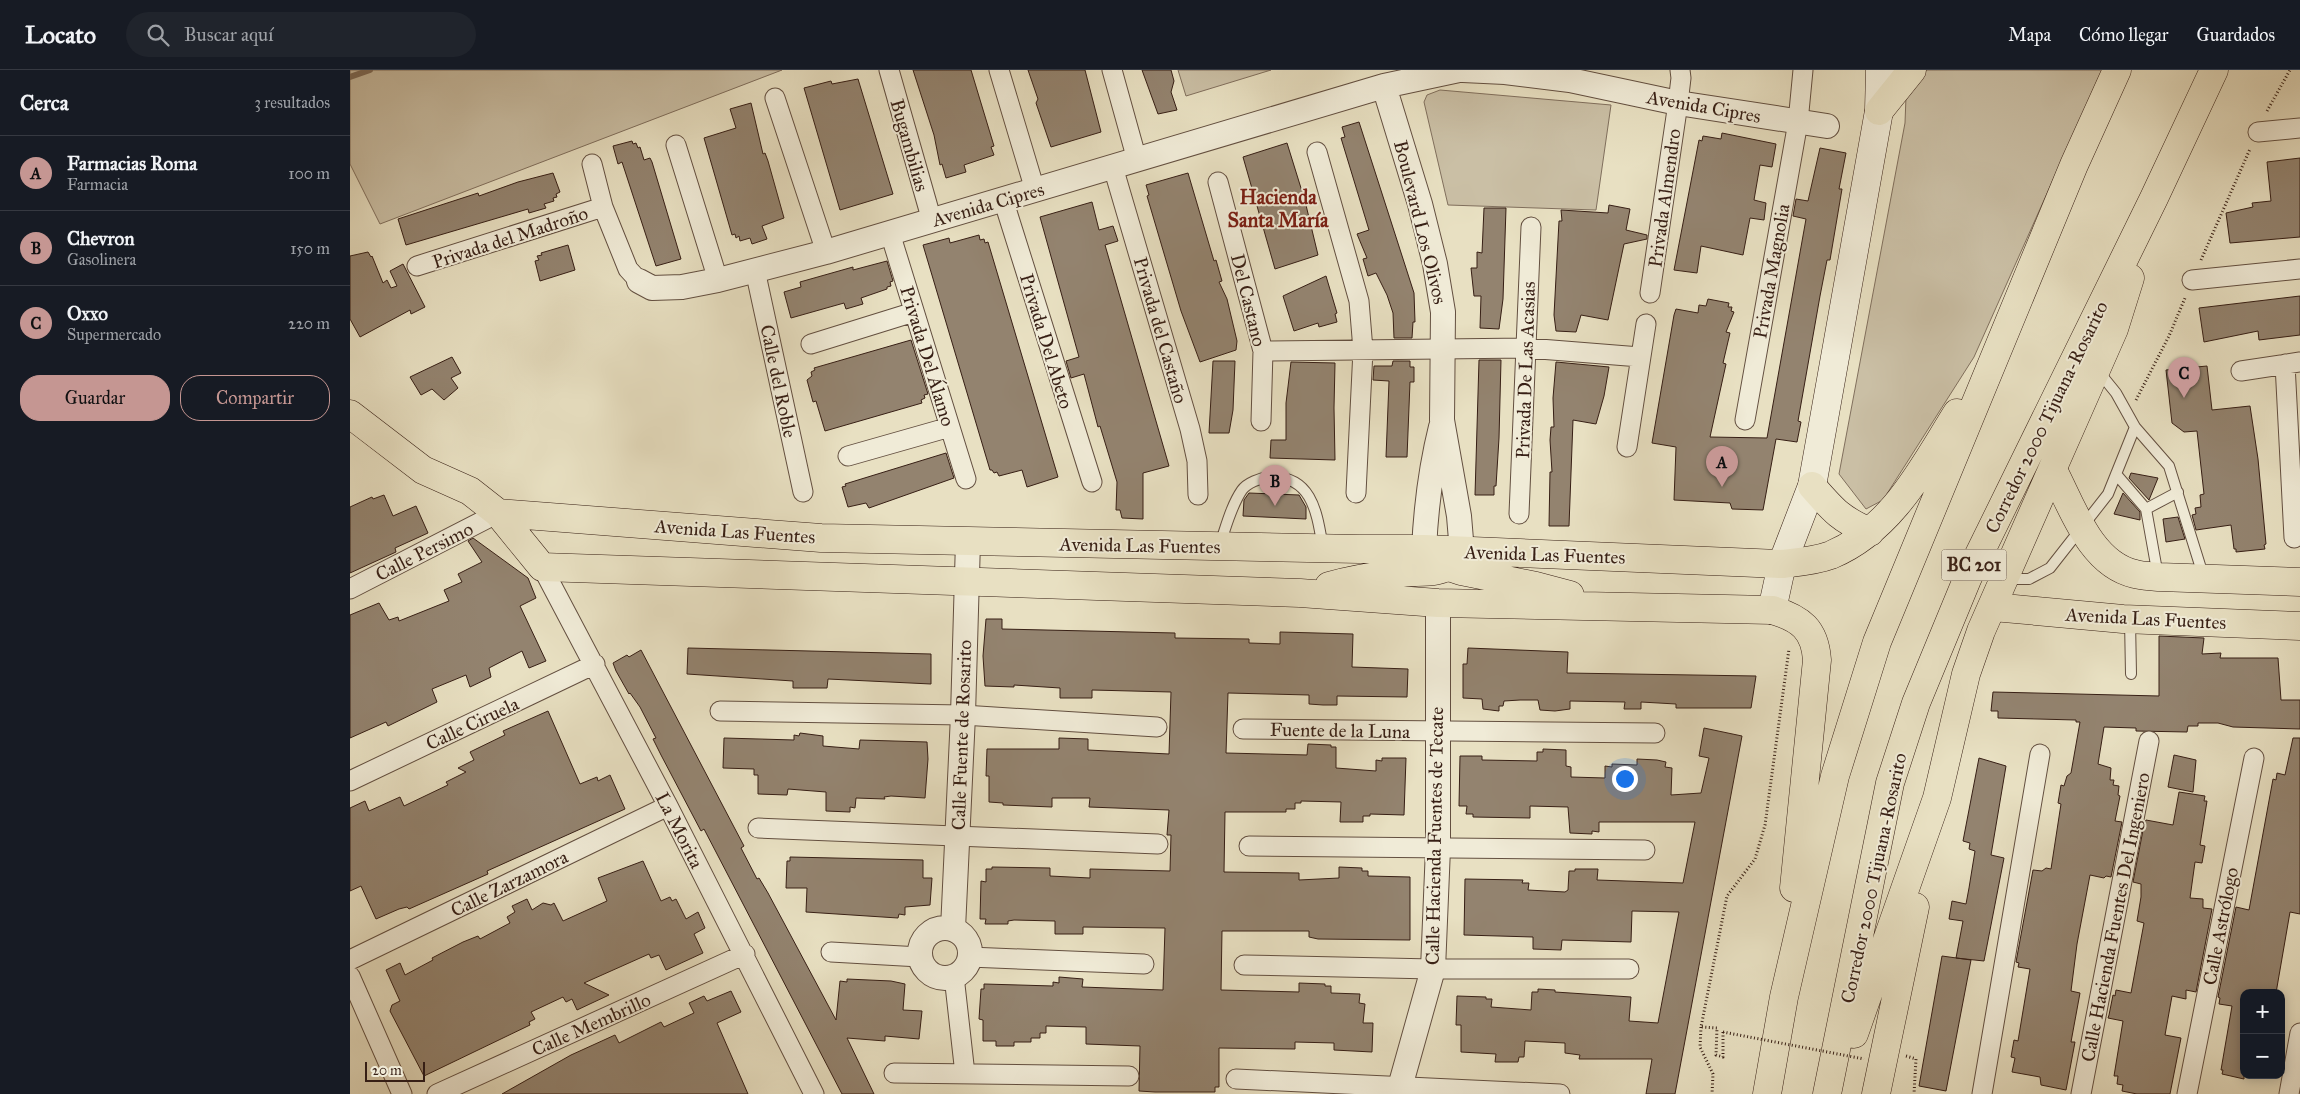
<!DOCTYPE html>
<html lang="es">
<meta charset="utf-8">
<style>
:root{--surface:#171b24;--page:#20242c;--text:#f1f3f6;--muted:#9ea1a6;--line:#363941;--accent:#c59692}
body{margin:0;font-family:"IM FELL Great Primer",serif;background:var(--page);color:var(--text)}
.controls{position:absolute;right:15px;bottom:15px;display:grid;overflow:hidden;border-radius:10px;box-shadow:0 2px 12px #0003}
.controls button{width:45px;height:45px;display:grid;place-items:center;padding:0;border:0;border-bottom:1px solid var(--line);background:var(--surface);color:var(--text);font:25px sans-serif}
.scale{position:absolute;left:15px;bottom:12px;width:60px;box-sizing:border-box;padding-left:5px;border:2px solid #371f15;border-top:0;font-size:14px;line-height:18px;white-space:nowrap;color:#371f15;-webkit-text-stroke:4px #f0ebd7;paint-order:stroke}
.you{position:absolute;left:1274px;top:708px;width:18px;height:18px;margin:-12px;border:4px solid #fff;border-radius:50%;background:#1a73e8;box-shadow:0 0 0 8px #1a73e833}
.badge{display:grid;place-items:center;width:32px;height:32px;border-radius:50%;background:var(--accent);color:#111;font-size:16px;font-weight:700}
.pin{position:absolute;translate:-50% -41px;filter:drop-shadow(0 1px 2px #0008)}
.pin::after{content:'';position:absolute;top:26px;width:18px;height:15px;background:inherit;clip-path:polygon(0 0,100% 0,50% 100%)}
.list{margin:0;padding:0;list-style:none}
h2{display:flex;justify-content:space-between;align-items:center;height:65px;margin:0;padding:0 20px;font-size:21px}
h2 small{font-size:16px;font-weight:400;color:var(--muted)}
.list li{display:grid;grid-template-columns:32px 1fr auto;gap:15px;align-items:center;box-sizing:border-box;height:75px;padding:0 20px;border-top:1px solid var(--line)}
.list b{display:block;font-size:19px;white-space:nowrap}
.list p{margin:0;font-size:16px;white-space:nowrap;color:var(--muted)}
.list em{font-size:16px;font-style:normal;color:var(--muted)}
.actions{display:flex;gap:10px;padding:15px 20px}
.actions a{flex:1;padding:11px 0;border:1px solid var(--accent);border-radius:20px;text-align:center;font-size:18px;color:var(--accent)}
.actions .main{background:var(--accent);color:#111}
.icon{flex:none;width:28px;height:28px;fill:none;stroke:currentColor;stroke-width:2;stroke-linecap:round;stroke-linejoin:round}
.map{position:relative;flex:none;width:1950px;height:1024px;overflow:hidden}
header{display:flex;align-items:center;gap:30px;box-sizing:border-box;height:70px;padding:0 25px;background:var(--surface);border-bottom:1px solid var(--line)}
header strong{font-size:24px}
nav{display:flex;gap:28px;margin-inline-start:auto;font-size:18px}
.search{width:350px;height:45px;background:var(--page);display:flex;align-items:center;gap:12px;box-sizing:border-box;padding:0 18px;border-radius:28px;color:var(--muted);font-size:19px}
main{display:flex}
aside{flex:1;background:var(--surface)}
.map>svg:first-child{display:block}
</style>
<header>
<strong>Locato</strong>
<div class="search"><svg class="icon" aria-label="search" viewBox="0 0 24 24"><circle cx="10" cy="10" r="6"/><path d="M15 15l6 6"/></svg>Buscar aquí</div>
<nav><a>Mapa</a><a>Cómo llegar</a><a>Guardados</a></nav>
</header>
<main>
<aside>
<h2>Cerca<small>3 resultados</small></h2>
<ul class="list">
<li><span class="badge">A</span><div><b>Farmacias Roma</b><p>Farmacia</p></div><em>100 m</em></li>
<li><span class="badge">B</span><div><b>Chevron</b><p>Gasolinera</p></div><em>150 m</em></li>
<li><span class="badge">C</span><div><b>Oxxo</b><p>Supermercado</p></div><em>220 m</em></li>
</ul>
<div class="actions"><a class="main">Guardar</a><a>Compartir</a></div>
</aside>
<div class="map">
<svg width="1950" height="1024" viewBox="0 0 1950 1024">
<rect width="100%" height="100%" fill="#e8e0c2"/>
<filter id="stains"><feTurbulence type="fractalNoise" baseFrequency=".004" numOctaves="4"/><feColorMatrix values="0 0 0 0 .2 0 0 0 0 .09 0 0 0 0 .02 0 0 0 .5 -.17"/></filter>
<radialGradient id="worn" r=".72"><stop offset=".6" stop-color="#630" stop-opacity="0"/><stop offset="1" stop-color="#630" stop-opacity=".3"/></radialGradient>
<path fill="#cabfa5" stroke="#806f5d" d="M0 0H432L30 154 0 94Z
M828 0H921L836 26Z
M1557 0H1752L1624 287 1533 430 1516 439 1489 404 1555 53Z
M1090 20 1261 35 1246 140 1098 135 1074 32 1077 25Z"/>
<g fill="none" stroke-linecap="round" stroke-linejoin="round">
<path stroke="#7d6b59" stroke-width="6" d="M0 7 20 0"/>
</g>
<path fill="#93836f" stroke="#371f15" d="M563 0H621L644 76 641 77 644 85 614 95 616 102 596 108 592 94 590 95 584 65Z
M678 0H735L751 62 701 77 686 33 688 29Z
M792 0H821L824 11 821 22 827 40 808 44Z
M508 9 543 124 490 140 454 18 481 11 482 14Z
M401 33 413 84 415 83 418 91 434 148 412 156 417 169 402 174 400 168 390 171 389 166 386 168 385 164 382 165 354 68 386 58 380 39Z
M1009 52 1064 223 1065 252H1063L1062 268H1044L1043 243 1037 225 1026 203 1018 206 1013 189 1017 188 1007 164 1019 160 991 68 995 67 992 57Z
M1372 63 1426 74 1422 97 1410 95 1404 130 1416 133 1414 150 1400 148 1393 185 1351 176 1347 203 1324 200 1349 70 1352 71 1353 66 1371 69Z
M282 71 283 74 286 73 288 78 290 77 294 90 300 88 302 92 331 189 306 196 272 92 268 94 263 76Z
M937 73 955 131 968 185 925 199 893 87Z
M1470 78 1496 83 1489 119H1492L1480 190H1477L1470 226 1448 351 1451 352 1447 372 1426 369 1413 440 1382 439 1380 433 1324 430 1326 377 1302 373 1324 245 1326 239 1348 243 1349 235 1356 236 1358 229 1379 233 1378 237H1382L1381 241 1384 242 1376 262 1380 263 1373 293 1376 294 1360 367 1417 368 1456 149 1443 146 1446 129 1458 131Z
M1950 88V167L1880 173 1876 143 1903 137 1902 133 1921 131 1917 92Z
M203 103 210 122 206 124 207 127 203 128 204 131 194 134 196 138 179 143 178 139 56 175 48 149 128 123 129 126 168 112Z
M838 103 864 191 866 190 872 211 869 212 877 229 887 271 886 280 850 292 831 241 797 126 799 125 796 115Z
M742 132 749 160 763 156 768 171 755 175 819 396 793 403V449L772 448 770 440H766L767 412 750 356 748 357 734 304 721 308 716 291 729 287 690 147Z
M1259 135 1280 139 1276 160 1297 165V169L1274 174 1258 250 1231 245 1226 262 1206 261 1204 245 1209 151H1212L1211 140 1258 143Z
M1134 138H1156L1153 229 1149 259 1130 258 1131 226H1124L1121 198H1127V182L1132 183Z
M629 165 630 170 634 169 635 173 638 172 708 407 677 417 672 400 649 406 647 402 644 403 642 400H640L573 175 599 168 600 173Z
M218 175 225 200 190 211 185 191 189 190 187 186 192 185 191 183Z
M18 182 21 187 22 186 33 213 37 210 41 218 47 216 40 201 53 194 75 237 61 244 60 240 10 267 0 249V186Z
M537 191 543 211 540 212 541 216 537 217V219L511 228 513 234 496 239 494 233 441 248 434 222 451 217 450 212 503 197V200Z
M976 206 987 243 985 244 987 252 969 257 968 253 944 261 933 226Z
M1950 226V265L1909 270 1908 261 1854 272 1849 238Z
M561 270 578 324 574 325 575 328 571 330 572 333 475 361 466 331 463 332 457 310 462 306 461 302 465 300 464 298Z
M102 287 111 303 101 308 108 318 94 330 82 319 71 325 60 307Z
M1129 290H1151L1149 368 1146 416H1144V425H1125Z
M863 291H885L883 340 879 363H859Z
M1043 291H1060V297H1064V312H1060L1057 387H1036L1039 311 1023 310 1024 296H1042Z
M941 292 985 293 984 338 985 390 920 388 921 370H936V333Z
M1206 292 1259 297 1254 326 1246 354 1223 350 1219 456H1199L1200 402H1202L1200 370 1201 357H1204L1203 328Z
M1857 296 1862 340 1900 336 1908 389 1916 474 1914 475 1915 479 1886 482V479H1884L1881 455 1846 460 1842 445 1846 444 1845 438 1851 437 1850 425 1854 424 1847 361 1834 362 1822 353 1816 300Z
M596 383 604 408 519 438 516 433 498 437 492 417 496 416 495 414Z
M1781 403 1808 408 1799 430 1779 408Z
M899 423 949 425 956 437V449L893 446 894 430Z
M1773 423 1790 442V450L1764 444Z
M34 425 43 446 66 436 78 463 45 478 46 482 0 503V437L22 427 23 429Z
M1828 447 1835 469 1816 472 1813 449Z
M123 468 178 508 186 528 170 536 196 591 179 598 172 581 139 598 141 607 120 617 116 605 82 619 87 632 38 656 36 652 0 668V545L29 533 39 550 48 547 49 551 99 531 94 520 112 512 108 504 132 492 118 471Z
M636 549H652V559L825 563V568L899 569V573L930 574V562L1003 564 1002 597 1058 599 1057 627 987 626V635H973L959 634V625L878 623 876 683 957 685 958 674 981 675V677H986V698L1026 701V690L1032 691V688H1056L1054 745 1020 744V746H1013V752H990L991 732 951 731V733H945V739H936V742H875L874 802 949 803V810L989 808V797L1012 798V801H1018V806L1060 807V870L968 869 959 867V861H872L871 920 949 922V913L975 914V916H981V923L1010 924 1009 933 1015 934 1013 953H1023L1022 982 984 980V973L945 972V979L869 978V1017H865V1022H805L789 1021 790 976 736 974V957L696 956V963H690V968H681V972H664V976H646V971H633V950L629 949 631 919H634V914L703 916V912L709 913V907L733 909 732 917 813 920 815 858 733 857V864H705V851L664 850 658 851V854H635L636 849H630L631 811 636 812V799H642V797L700 798V806L740 808V799L820 801 821 765H817L819 740 739 737 740 728H702V737L653 735V733L639 732V706H636L637 679H709V668L738 669V680L819 684 821 622 742 620V628H710V618L664 615V617L635 616 633 586Z
M1809 566 1854 568 1852 584 1871 583 1870 588H1928L1931 630H1950V659L1883 657 1868 653H1848V656H1838L1837 662 1786 661V658L1754 657 1748 694 1761 698 1760 710H1764L1763 715 1769 716 1768 725 1770 726 1765 751 1772 752 1761 807 1756 806 1754 808 1740 805 1727 874 1721 921 1730 923 1721 972H1725L1716 1020 1691 1015 1690 1007 1662 1002 1665 988 1661 987 1664 970 1668 971 1680 899 1668 897 1669 893 1666 892 1683 800 1692 801 1696 798 1701 799 1711 734 1708 733 1711 715 1714 716 1717 706 1721 703 1730 652H1726V650L1648 648V641H1641L1643 622 1809 626Z
M338 578 581 584V614L478 609 477 618H443V611L337 604Z
M1118 578 1218 582 1217 603 1406 606 1401 638H1326V634L1291 632V639H1274L1275 632 1220 631V639L1205 641 1190 640 1188 630H1170L1154 631 1153 636H1149V641L1133 639 1132 629 1113 628V594H1117Z
M291 580 384 757 394 776 391 778 407 809 409 808 418 823 486 950 490 911 497 912V909L541 911 555 914 553 940 572 941 569 969 535 966V971L497 968 524 1024H492L354 759 351 761 311 685 303 669 306 668 290 637 280 623 279 624 266 601 263 593 277 585 279 587Z
M198 641 230 714 247 707 248 711 260 705 275 739 137 801 138 804 59 839 57 837 49 839 26 849 11 816 0 821V738L15 731 19 741 50 727 54 736 98 715 96 712 116 702 108 698 124 690 120 682 155 665 153 661Z
M1354 658 1392 666 1325 1024H1296L1302 989H1229L1230 985 1215 983V973L1175 971 1174 987H1169L1168 992H1145L1146 984 1111 982V955H1106L1107 926 1136 927V929H1142L1141 937 1181 940 1182 922H1188V919L1205 920V922L1281 927 1279 951 1308 953 1329 842 1282 841 1281 872 1212 870 1211 880 1183 879V867L1114 865 1115 809 1173 810 1172 813H1179L1178 820 1215 822 1218 820 1219 801H1225V799H1248L1247 810 1333 813 1345 752H1249V762L1242 761V764L1220 763 1218 737 1180 736V748L1123 747V744H1116L1117 736H1109L1110 686H1132V690L1187 691V682H1193V679L1216 680V696L1221 697V707L1255 708V696L1262 697V694L1287 695V689L1307 690 1316 692 1315 697 1322 698 1321 725 1351 723 1359 688 1349 686Z
M450 663 473 666V676L509 679 510 670 577 672 578 689 575 728 541 726 534 727 535 729 506 728 505 738 500 737V742L476 741V722L438 719 437 725 408 724V705H404V699L373 698 374 668 444 670V665L449 666Z
M1943 668H1950V844L1940 842 1926 923H1894V1009L1872 1004 1873 1000H1871L1882 936 1869 934 1870 928 1868 927 1886 837 1899 840 1923 709 1926 710 1927 703 1935 705Z
M1824 685 1846 690 1843 722 1818 717Z
M1629 688 1656 696 1641 785 1654 788 1634 891 1606 888 1613 851 1599 849 1602 831 1616 834 1619 818 1625 781 1619 779 1620 773 1613 771Z
M1829 722 1855 726 1854 731H1857L1850 775 1855 776 1852 793 1845 792 1840 828 1853 829V838L1862 839 1846 922 1836 920V929L1822 926 1815 965 1831 968 1820 1024H1787L1772 1021 1773 1015 1767 1014 1768 1006H1764L1773 951 1758 948 1759 945 1763 925 1765 926 1766 920 1781 923 1794 853 1787 851 1791 827V814L1783 812 1794 755 1796 750 1823 755Z
M440 787 573 790V808H582L580 835 555 837V845L549 844 548 848 456 842 457 818H436L437 791H440Z
M293 791 311 831 320 827 322 831 326 829 336 849 348 842 355 858 344 864 353 883 316 900 309 885 301 888 299 884 234 913 259 925 227 940 222 929 216 932 213 927 181 942 185 949 179 952 180 955 74 1006 40 941 42 935 50 931 36 900 50 893 55 905 83 890 82 888 113 872 128 866 130 869 160 853 157 847 165 842 162 836 177 829 182 840 193 833 201 835 204 833 213 851 257 831 248 808Z
M1592 886 1621 890 1596 1021 1569 1016Z
M381 921 391 942 367 953 398 1024H152L221 985 265 965 269 973 311 952 314 957 344 943 339 933 354 926 357 931Z"/>
<g fill="none" stroke-linecap="round" stroke-linejoin="round">
<defs>
<path id="service" d="M1785 357 1819 396 1854 508
M1766 404 1796 439 1808 506
M1796 439 1828 422
M870 474C876 457 881 436 892 420 897 413 910 408 919 407 963 405 967 444 973 478
M1655 509H1679L1700 498 1758 424 1785 357 1766 323 1749 302
M1780 550 1781 604"/>
<path id="minor" d="M539 0 582 151
M649 0 685 120
M762 0 787 90
M425 28 476 182
M1908 62 1950 58
M326 75 368 210
M967 82 1009 231 1013 280 1006 423
M242 94 253 137 278 199 289 211
M763 97 840 359 847 391 848 425
M868 112 913 281 911 351
M653 129 742 412
M540 163 616 409
M67 196 253 137
M405 200 453 422
M1842 210 1950 199
M1300 223 1328 33 1331 8 1330 0
M461 274 564 242
M913 281 1177 278 1290 287
M1935 294 1944 468
M1891 301 1950 292
M1395 350 1448 52 1453 0
M1277 377 1296 254
M498 386 600 357
M1169 444 1181 157
M192 497 318 736 464 1024
M0 519 148 443
M370 641 613 645 807 657
M893 659 1305 663
M0 711 245 594
M408 758 808 774
M899 776 1295 780
M481 882 570 887
M619 887 794 894
M0 890 318 736
M894 895 1083 899H1279
M0 906 52 1024
M604 906 615 1004
M544 1003 779 1006
M886 1009 1210 1024
M87 1024 395 884
M1632 1024 1690 684
M1731 1024 1799 671
M1837 1024 1904 688
M1939 1024 1950 963"/>
<path id="tertiary" d="M1113 0 1155 2 1220 10 1328 33 1477 56
M1034 16 1070 134 1085 194 1093 242 1092 350 1109 446 1112 482
M289 211 302 218 332 217 368 210 476 182 1034 16 1109 0
M1074 479C1076 437 1081 397 1091 357
M570 883a25 25 0 1 1 50 0a25 25 0 1 1-50 0Z
M603 859 613 645 618 471
M1048 1024 1083 899 1088 778V533"/>
<path id="secondary" d="M1422 540 1432 494 1462 416 1529 41 1530 0"/>
<path id="primary" d="M0 344 73 400 120 421 148 443 192 497 950 523 1088 533 1422 540
M1703 400C1722 436 1740 494 1785 504 1792 506 1801 506 1809 507L1950 512
M148 443 471 468 1009 479H1074L1432 494
M1078 484 1099 497 1111 501 1186 516 1220 525
M979 516C1001 510 1025 506 1048 503 1067 500 1089 506 1104 492
M1643 537 1773 549 1950 556"/>
<path id="trunk" d="M1529 41 1562 0
M1462 416C1483 440 1490 449 1520 462
M1432 494C1449 492 1465 491 1481 485 1543 459 1573 397 1607 343
M1422 540C1451 548 1465 560 1467 590L1444 818
M1504 964 1587 728 1616 604 1631 561 1764 259 1780 208
M1417 1024 1434 927 1485 706 1527 572 1724 95 1767 0
M1477 1024 1540 713 1566 633 1618 507 1804 128 1864 0
M1526 1024 1565 837"/>
</defs>
<use href="#service" stroke="#634f40" stroke-width="12"/>
<use href="#minor" stroke="#634f40" stroke-width="21"/>
<use href="#tertiary" stroke="#634f40" stroke-width="26"/>
<use href="#secondary" stroke="#371f15" stroke-width="29"/>
<use href="#primary" stroke="#371f15" stroke-width="29"/>
<use href="#trunk" stroke="#371f15" stroke-width="29"/>
<path stroke="#371f15" stroke-width="3" stroke-dasharray="1 2.5" stroke-linecap="butt" d="M1917 41 1940 0
M1851 190 1900 79
M1786 330 1819 266 1835 228
M1351 957 1350 977 1363 1004 1362 1024
M1373 962V987L1366 985 1367 958 1351 957 1377 826 1405 789 1415 755 1439 579
M1556 986 1566 989 1564 1024"/>
<use href="#service" stroke="#f0ebd7" stroke-width="10"/>
<use href="#minor" stroke="#f0ebd7" stroke-width="19"/>
<use href="#tertiary" stroke="#f0ebd7" stroke-width="24"/>
<use href="#secondary" stroke="#f0ebd7" stroke-width="28"/>
<use href="#primary" stroke="#e8e0c2" stroke-width="28"/>
<use href="#trunk" stroke="#e8e0c2" stroke-width="28"/>
<path stroke="#371f15" stroke-width="3" stroke-dasharray="1 2.5" stroke-linecap="butt" d="M1373 962 1514 989"/>
</g>
<g text-anchor="middle" stroke-width="4" stroke-linejoin="round" paint-order="stroke">
<rect fill="#f0ebd7" stroke="#6e5c4f" stroke-width="1" x="1591.5" y="479.5" width="65" height="31" rx="4"/>
<g font-size="18" font-weight="bold" fill="#371f15">
<text x="1624" y="501">BC 201</text>
</g>
<g font-size="19" fill="#371f15" stroke="#f0ebd7">
<text transform="translate(1354 36) rotate(10)" y="7">Avenida Cipres</text>
<text transform="translate(560 75) rotate(74)" y="7">Bugambilias</text>
<text transform="translate(1314 128) rotate(-82)" y="7">Privada Almendro</text>
<text transform="translate(638 134) rotate(-16)" y="7">Avenida Cipres</text>
<text transform="translate(1071 152) rotate(76)" y="7">Boulevard Los Olivos</text>
<text transform="translate(160 167) rotate(-18)" y="7">Privada del Madroño</text>
<text transform="translate(1421 201) rotate(-80)" y="7">Privada Magnolia</text>
<text transform="translate(899 230) rotate(76)" y="7">Del Castano</text>
<text transform="translate(811 260) rotate(74)" y="7">Privada del Castaño</text>
<text transform="translate(697 271) rotate(73)" y="7">Privada Del Abeto</text>
<text transform="translate(578 286) rotate(73)" y="7">Privada Del Álamo</text>
<text transform="translate(1175 300) rotate(-88)" y="7">Privada De Las Acasias</text>
<text transform="translate(429 311) rotate(78)" y="7">Calle del Roble</text>
<text transform="translate(1696 347) rotate(-64)" y="7">Corredor 2000 Tijuana-Rosarito</text>
<text transform="translate(385 461) rotate(4)" y="7">Avenida Las Fuentes</text>
<text transform="translate(790 475) rotate(1)" y="7">Avenida Las Fuentes</text>
<text transform="translate(74 481) rotate(-27)" y="7">Calle Persimo</text>
<text transform="translate(1195 484) rotate(2)" y="7">Avenida Las Fuentes</text>
<text transform="translate(1796 548) rotate(3)" y="7">Avenida Las Fuentes</text>
<text transform="translate(122 653) rotate(-25)" y="7">Calle Ciruela</text>
<text transform="translate(990 660) rotate(1)" y="7">Fuente de la Luna</text>
<text transform="translate(611 665) rotate(-88)" y="7">Calle Fuente de Rosarito</text>
<text transform="translate(330 760) rotate(63)" y="7">La Morita</text>
<text transform="translate(1084 766) rotate(-89)" y="7">Calle Hacienda Fuentes de Tecate</text>
<text transform="translate(1523 808) rotate(-78)" y="7">Corredor 2000 Tijuana-Rosarito</text>
<text transform="translate(159 813) rotate(-26)" y="7">Calle Zarzamora</text>
<text transform="translate(1765 847) rotate(-79)" y="7">Calle Hacienda Fuentes Del Ingeniero</text>
<text transform="translate(1870 856) rotate(-79)" y="7">Calle Astrólogo</text>
<text transform="translate(241 954) rotate(-24)" y="7">Calle Membrillo</text>
</g>
<g font-size="20" font-weight="bold" fill="#7a1f14" stroke="#f0ebd7">
<text x="928" y="134">Hacienda<tspan x="928" dy="23">Santa María</tspan></text>
</g>
</g>
<rect width="100%" height="100%" filter="url(#stains)"/>
<rect width="100%" height="100%" fill="url(#worn)"/>
</svg>
<div class="controls">
<button>+</button>
<button>−</button>
</div>
<div class="scale">20 m</div>
<div class="you"></div>
<div class="pin badge" style="left:1372px;top:417px">A</div>
<div class="pin badge" style="left:925px;top:436px">B</div>
<div class="pin badge" style="left:1834px;top:328px">C</div>
</div>
</main>
